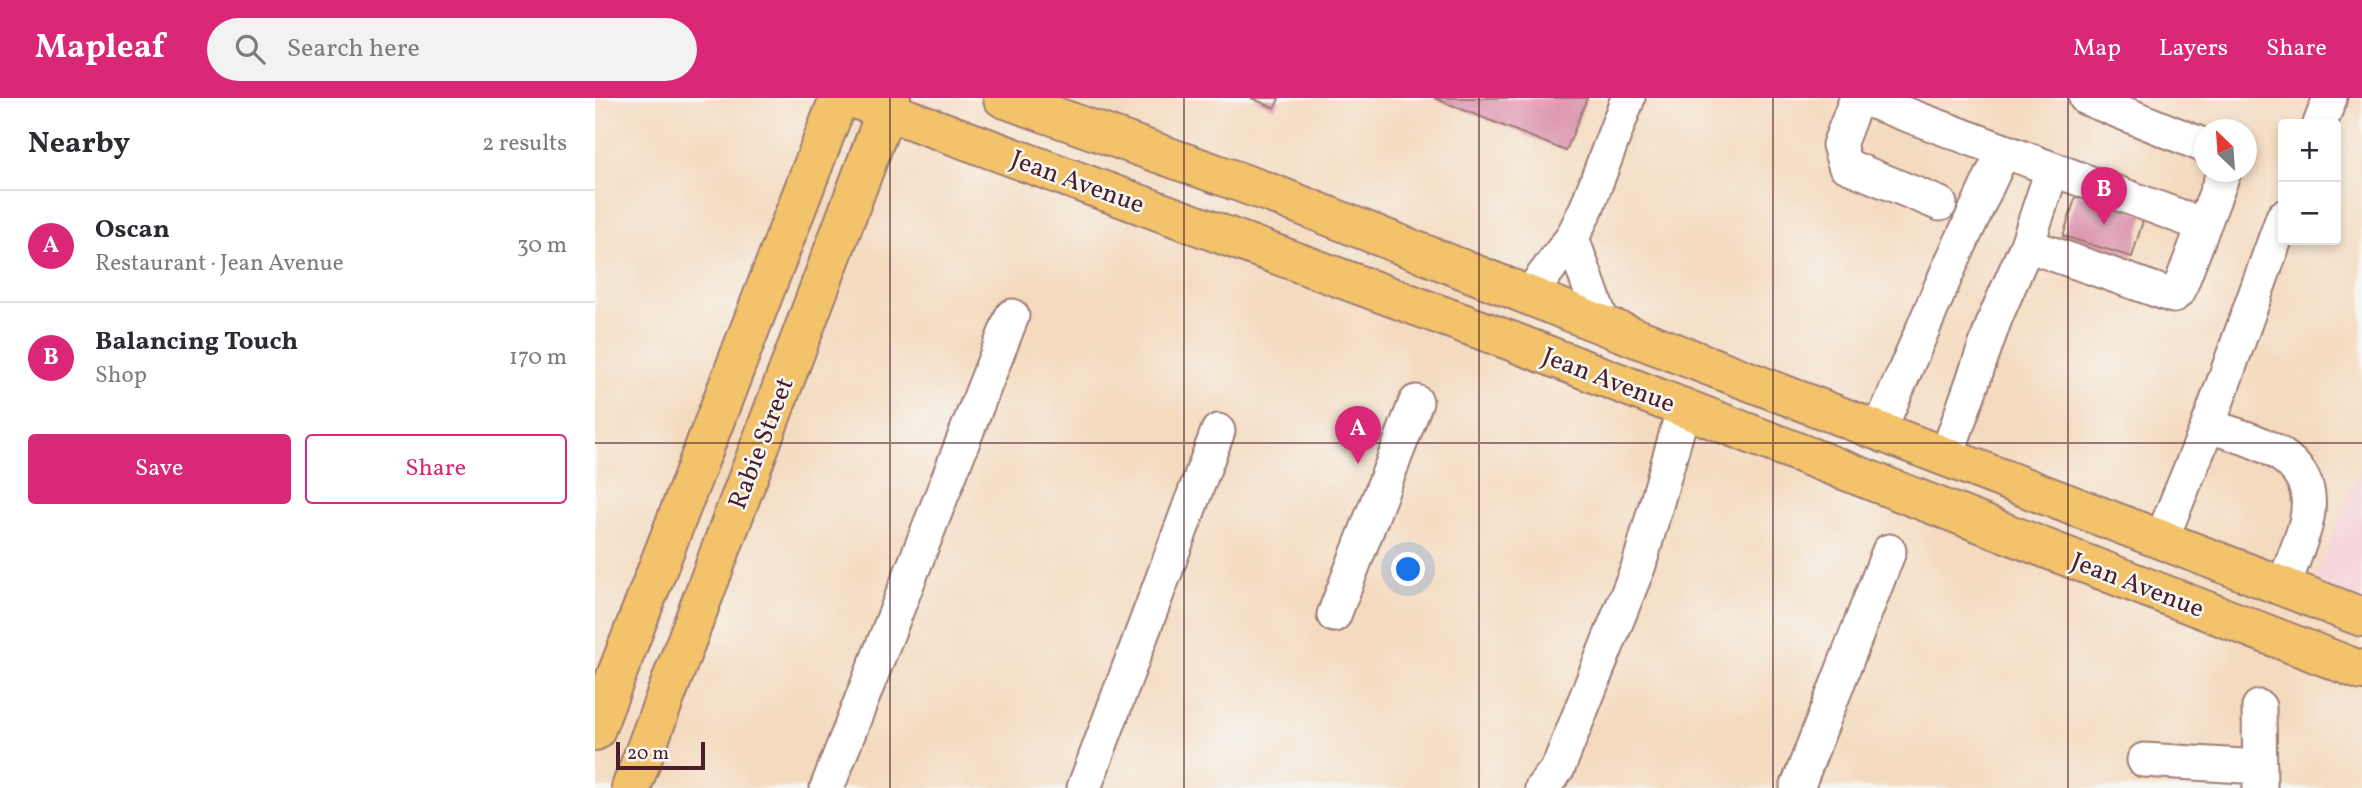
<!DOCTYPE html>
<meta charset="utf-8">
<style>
:root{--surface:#fff;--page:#f2f2f3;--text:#2b2b33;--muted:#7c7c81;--line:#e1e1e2;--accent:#db2777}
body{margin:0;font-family:Vollkorn,serif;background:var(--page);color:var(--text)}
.controls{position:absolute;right:21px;top:21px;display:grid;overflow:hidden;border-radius:7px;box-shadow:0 4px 10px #0003}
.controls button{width:63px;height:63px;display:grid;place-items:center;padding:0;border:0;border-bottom:2px solid var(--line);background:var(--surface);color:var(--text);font:35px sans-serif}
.compass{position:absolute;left:1599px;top:21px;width:63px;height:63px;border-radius:50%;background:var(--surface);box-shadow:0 4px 10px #0003;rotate:335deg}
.scale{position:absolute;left:21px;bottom:18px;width:89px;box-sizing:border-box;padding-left:7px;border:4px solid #4a1f2b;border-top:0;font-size:19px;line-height:24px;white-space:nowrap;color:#4a1f2b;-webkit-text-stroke:5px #f6f6f2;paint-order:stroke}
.you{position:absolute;left:814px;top:472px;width:24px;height:24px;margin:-18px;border:5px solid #fff;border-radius:50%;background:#1a73e8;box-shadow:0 0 0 10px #1a73e833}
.badge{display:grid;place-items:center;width:46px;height:46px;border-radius:50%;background:var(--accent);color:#fff;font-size:23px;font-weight:700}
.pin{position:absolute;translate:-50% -58px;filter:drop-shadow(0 2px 4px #0008)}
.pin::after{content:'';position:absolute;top:37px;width:24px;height:21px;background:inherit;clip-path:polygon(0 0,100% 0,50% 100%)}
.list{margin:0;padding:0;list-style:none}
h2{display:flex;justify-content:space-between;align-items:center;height:91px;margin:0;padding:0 28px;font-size:30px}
h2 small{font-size:23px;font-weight:400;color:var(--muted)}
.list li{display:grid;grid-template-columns:46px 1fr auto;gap:21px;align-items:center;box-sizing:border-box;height:112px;padding:0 28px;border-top:2px solid var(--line)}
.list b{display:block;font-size:26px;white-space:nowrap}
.list p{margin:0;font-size:23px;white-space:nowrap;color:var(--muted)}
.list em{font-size:23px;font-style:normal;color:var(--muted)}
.actions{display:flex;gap:14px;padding:21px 28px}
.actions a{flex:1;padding:16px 0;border:2px solid var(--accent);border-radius:7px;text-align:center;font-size:24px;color:var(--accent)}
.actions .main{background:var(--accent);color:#fff}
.icon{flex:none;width:38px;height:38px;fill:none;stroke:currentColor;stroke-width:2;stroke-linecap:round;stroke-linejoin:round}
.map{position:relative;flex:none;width:1767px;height:690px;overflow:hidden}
header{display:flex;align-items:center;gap:42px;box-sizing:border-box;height:98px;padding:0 35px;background:var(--accent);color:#fff}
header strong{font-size:33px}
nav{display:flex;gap:38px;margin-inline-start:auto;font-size:24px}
.search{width:490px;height:63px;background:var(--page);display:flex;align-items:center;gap:18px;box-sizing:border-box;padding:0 24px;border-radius:38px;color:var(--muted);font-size:26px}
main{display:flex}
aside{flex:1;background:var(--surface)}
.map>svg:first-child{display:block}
</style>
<header>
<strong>Mapleaf</strong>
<div class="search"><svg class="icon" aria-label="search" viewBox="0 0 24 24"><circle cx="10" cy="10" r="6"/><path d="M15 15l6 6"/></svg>Search here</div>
<nav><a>Map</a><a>Layers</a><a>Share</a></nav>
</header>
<main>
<aside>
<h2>Nearby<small>2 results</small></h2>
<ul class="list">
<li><span class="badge">A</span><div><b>Oscan</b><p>Restaurant · Jean Avenue</p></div><em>30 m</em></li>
<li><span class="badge">B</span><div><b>Balancing Touch</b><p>Shop</p></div><em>170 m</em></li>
</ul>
<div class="actions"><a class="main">Save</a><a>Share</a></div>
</aside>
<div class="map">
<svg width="1767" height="690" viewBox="0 0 1767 690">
<rect width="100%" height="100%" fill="#f6f6f2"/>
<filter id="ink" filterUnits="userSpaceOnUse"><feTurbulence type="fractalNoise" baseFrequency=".0143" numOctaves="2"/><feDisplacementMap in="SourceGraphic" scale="14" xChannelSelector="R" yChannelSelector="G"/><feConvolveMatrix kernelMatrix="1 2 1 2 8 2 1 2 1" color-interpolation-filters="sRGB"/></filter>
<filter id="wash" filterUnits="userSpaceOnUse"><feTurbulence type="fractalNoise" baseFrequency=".00686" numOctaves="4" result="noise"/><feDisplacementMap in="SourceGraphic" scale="28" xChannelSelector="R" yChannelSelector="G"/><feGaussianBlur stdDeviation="1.57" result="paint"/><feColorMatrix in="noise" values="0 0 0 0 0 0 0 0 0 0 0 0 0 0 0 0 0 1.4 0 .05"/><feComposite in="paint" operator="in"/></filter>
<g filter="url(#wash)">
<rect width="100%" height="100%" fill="#f4dbc0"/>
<path fill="#f6cfd6" d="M1767 364V501L1719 483Z"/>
<g id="blocks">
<path fill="#d989a6" d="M656 0H684L680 10Z
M839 0H992L971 53Z
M1482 95 1550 116 1537 159 1468 138Z"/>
</g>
</g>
<g filter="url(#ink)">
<use href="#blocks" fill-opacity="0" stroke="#9f7d76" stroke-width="2"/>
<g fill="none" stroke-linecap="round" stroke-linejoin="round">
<defs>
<path id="minor" d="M1262 0 1244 47 1250 67 1345 106
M1267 0 1608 127
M1491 0 1610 48
M1725 26 1735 0
M977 140 1008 227
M1432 147 1578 198 1584 192 1629 74
M934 197 977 140 992 109 1033 0
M1613 328C1666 344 1731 361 1709 432 1703 451 1695 470 1688 489
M1284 333 1354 170 1408 54
M1351 359 1401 218 1432 147 1457 72
M1566 442 1613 328 1688 119
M739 517 821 304
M1664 609 1665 690
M1549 662 1665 669
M232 690 417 218
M489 690 623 333
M947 690 963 670 1044 467 1089 309
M1202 690 1294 453"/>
<path id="major" d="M257 0 916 243 1767 573
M408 0 678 96 1008 227 1767 519
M0 633 244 0
M36 690 296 0"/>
</defs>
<use href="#minor" stroke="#9f7d76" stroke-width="37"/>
<use href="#major" stroke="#9f7d76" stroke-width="42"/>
<use href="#minor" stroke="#fff" stroke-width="33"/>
<use href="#major" stroke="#f2c36a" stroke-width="38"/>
</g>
</g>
<path fill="none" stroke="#4a1f2b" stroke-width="2" stroke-opacity="0.55" d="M295 0V690M589 0V690M884 0V690M1178 0V690M1473 0V690M0 345H1767"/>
<g text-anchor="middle" stroke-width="5" stroke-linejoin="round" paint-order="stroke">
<g font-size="26" fill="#4a1f2b" stroke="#f6f6f2">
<text transform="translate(483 83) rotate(20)" y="9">Jean Avenue</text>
<text transform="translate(1014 281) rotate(21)" y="9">Jean Avenue</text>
<text transform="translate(165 345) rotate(-69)" y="9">Rabie Street</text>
<text transform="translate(1543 486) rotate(21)" y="9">Jean Avenue</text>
</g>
</g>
</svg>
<div class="controls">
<button>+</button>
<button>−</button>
</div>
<svg class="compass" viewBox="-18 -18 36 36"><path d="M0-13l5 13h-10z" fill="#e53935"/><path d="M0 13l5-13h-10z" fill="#7c7c81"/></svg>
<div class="scale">20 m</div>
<div class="you"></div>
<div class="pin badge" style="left:763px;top:366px">A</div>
<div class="pin badge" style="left:1509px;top:127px">B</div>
</div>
</main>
